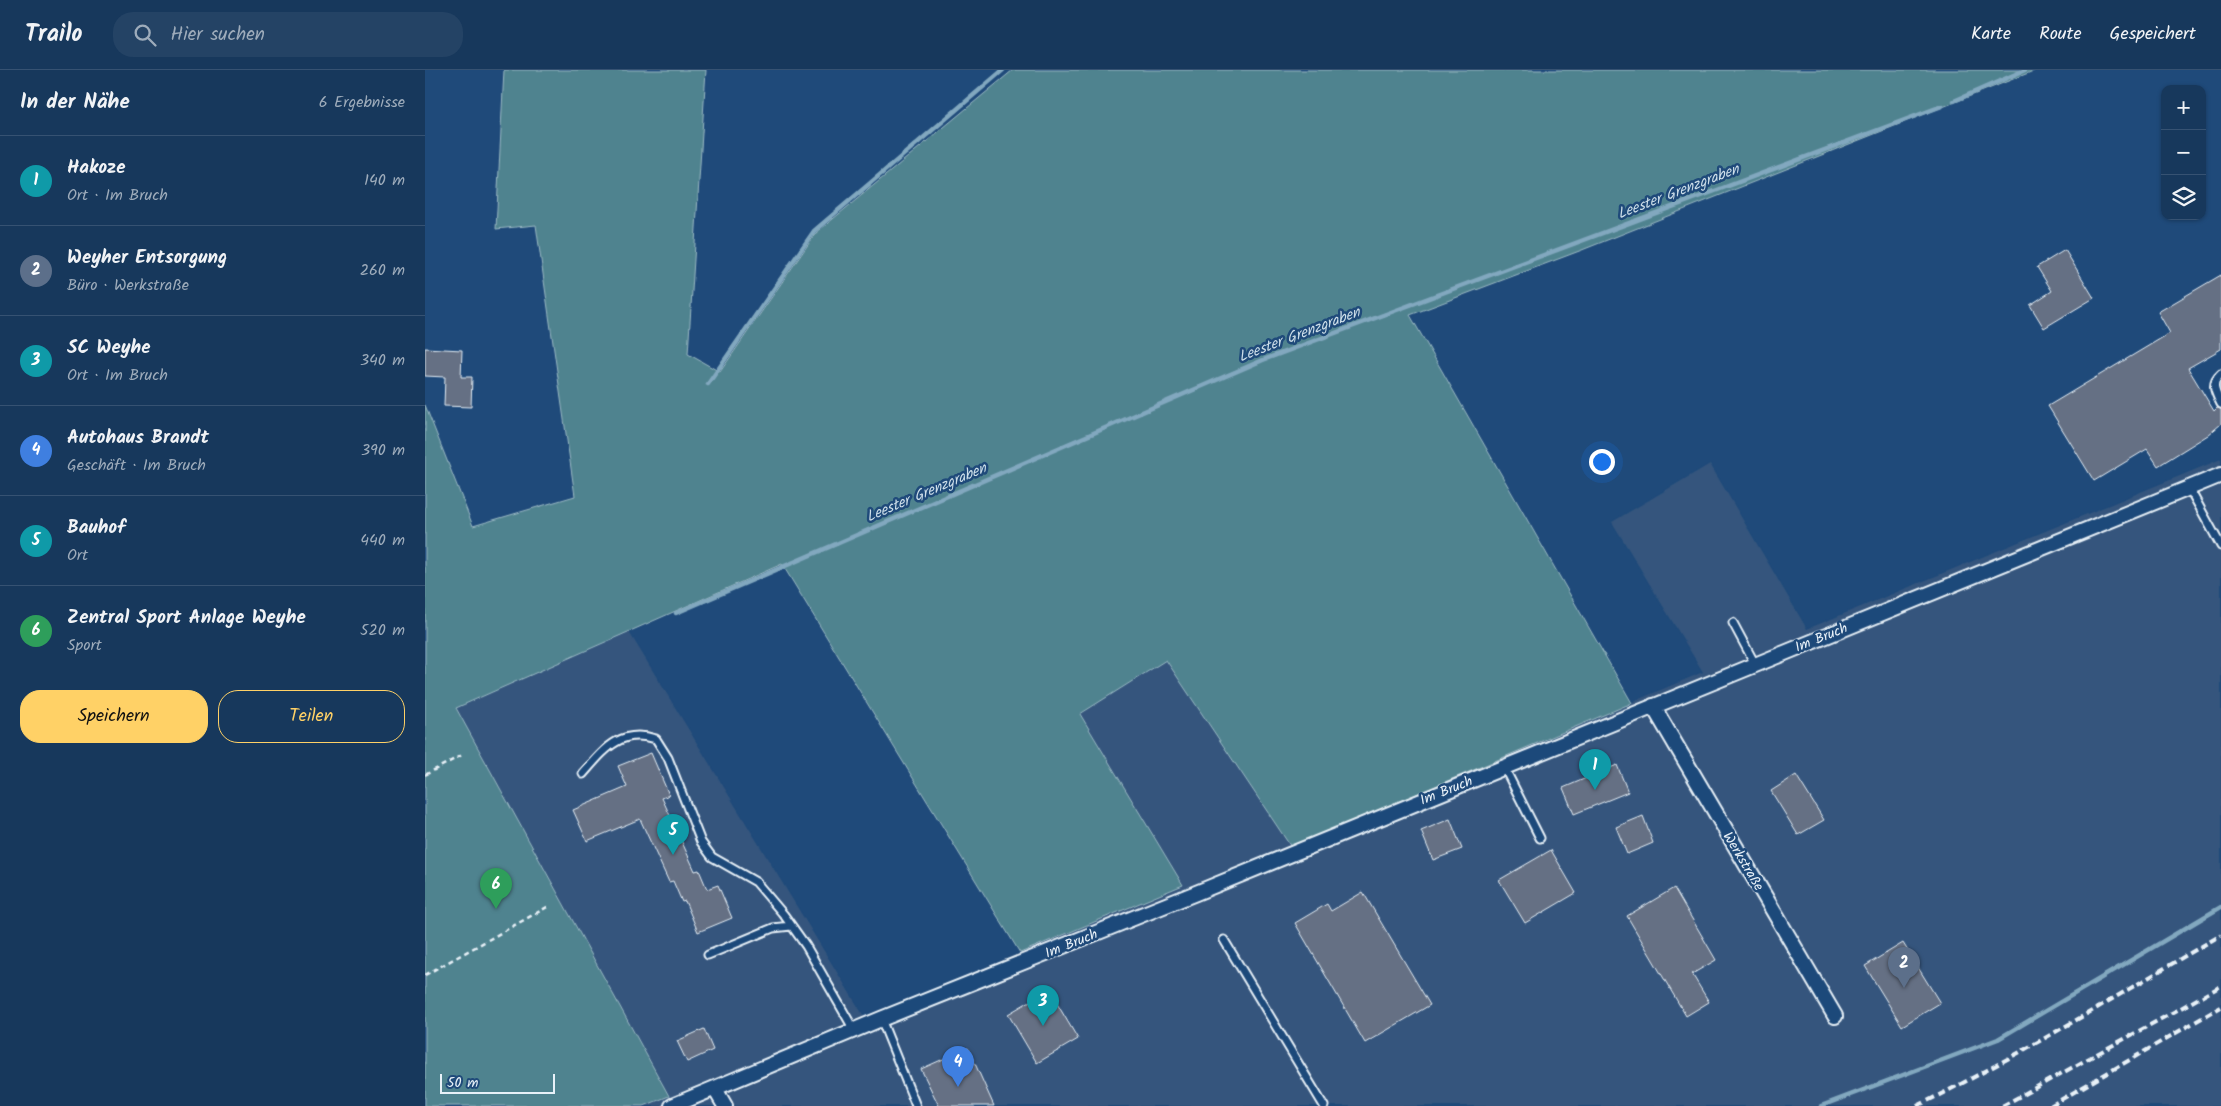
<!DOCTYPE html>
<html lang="de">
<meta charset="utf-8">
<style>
:root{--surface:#17385c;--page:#244365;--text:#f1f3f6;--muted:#9eacbb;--line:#365272;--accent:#ffd166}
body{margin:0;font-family:Kalam,sans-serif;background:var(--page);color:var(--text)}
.controls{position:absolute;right:15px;top:15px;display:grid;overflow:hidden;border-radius:10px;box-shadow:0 1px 4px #0004}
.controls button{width:45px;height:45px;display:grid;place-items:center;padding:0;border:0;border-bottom:1px solid var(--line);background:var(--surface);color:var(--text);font:25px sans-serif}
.scale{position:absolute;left:15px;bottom:12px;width:115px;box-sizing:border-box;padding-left:5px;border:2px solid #e8f1f8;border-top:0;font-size:14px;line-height:18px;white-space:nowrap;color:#e8f1f8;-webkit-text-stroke:4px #1f4a7a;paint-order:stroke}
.you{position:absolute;left:1176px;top:391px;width:18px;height:18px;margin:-12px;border:4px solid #fff;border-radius:50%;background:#1a73e8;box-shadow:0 0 0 8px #1a73e833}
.badge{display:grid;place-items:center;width:32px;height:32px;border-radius:50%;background:var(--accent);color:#fff;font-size:16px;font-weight:700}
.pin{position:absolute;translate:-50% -41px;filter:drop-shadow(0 1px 2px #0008)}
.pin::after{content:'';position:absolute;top:26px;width:18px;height:15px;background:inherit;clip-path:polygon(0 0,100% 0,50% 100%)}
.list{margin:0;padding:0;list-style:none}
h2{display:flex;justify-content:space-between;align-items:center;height:65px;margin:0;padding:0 20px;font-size:21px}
h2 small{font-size:16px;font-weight:400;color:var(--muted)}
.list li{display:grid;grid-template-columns:32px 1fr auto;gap:15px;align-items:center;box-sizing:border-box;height:90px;padding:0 20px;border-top:1px solid var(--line)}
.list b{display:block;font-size:19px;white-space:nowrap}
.list p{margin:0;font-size:16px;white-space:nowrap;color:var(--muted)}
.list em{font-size:16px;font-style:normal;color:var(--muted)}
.actions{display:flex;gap:10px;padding:15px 20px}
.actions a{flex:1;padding:11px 0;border:1px solid var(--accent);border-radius:20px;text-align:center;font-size:18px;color:var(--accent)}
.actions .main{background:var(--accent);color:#111}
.icon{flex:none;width:28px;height:28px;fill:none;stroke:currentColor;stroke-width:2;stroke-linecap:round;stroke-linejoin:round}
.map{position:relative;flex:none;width:1796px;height:1036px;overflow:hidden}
header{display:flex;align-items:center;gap:30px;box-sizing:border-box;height:70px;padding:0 25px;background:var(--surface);border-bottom:1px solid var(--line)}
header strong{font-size:24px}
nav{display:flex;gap:28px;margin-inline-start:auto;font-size:18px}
.search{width:350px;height:45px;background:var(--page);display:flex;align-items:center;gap:12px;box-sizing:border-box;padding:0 18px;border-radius:20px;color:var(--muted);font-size:19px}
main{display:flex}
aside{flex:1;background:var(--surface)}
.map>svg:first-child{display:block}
</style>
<header>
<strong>Trailo</strong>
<div class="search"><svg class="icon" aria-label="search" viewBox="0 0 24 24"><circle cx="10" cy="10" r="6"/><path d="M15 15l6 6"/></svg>Hier suchen</div>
<nav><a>Karte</a><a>Route</a><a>Gespeichert</a></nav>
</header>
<main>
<aside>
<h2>In der Nähe<small>6 Ergebnisse</small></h2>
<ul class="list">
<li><span class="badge" style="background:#0f9aa8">1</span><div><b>Hakoze</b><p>Ort · Im Bruch</p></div><em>140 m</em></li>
<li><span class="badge" style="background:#5c6f8a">2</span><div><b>Weyher Entsorgung</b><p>Büro · Werkstraße</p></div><em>260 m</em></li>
<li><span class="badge" style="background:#0f9aa8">3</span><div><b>SC Weyhe</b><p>Ort · Im Bruch</p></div><em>340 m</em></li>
<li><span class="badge" style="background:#3f7fe0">4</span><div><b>Autohaus Brandt</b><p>Geschäft · Im Bruch</p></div><em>390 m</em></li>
<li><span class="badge" style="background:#0f9aa8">5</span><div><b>Bauhof</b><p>Ort</p></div><em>440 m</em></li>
<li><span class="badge" style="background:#2e9e5b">6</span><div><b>Zentral Sport Anlage Weyhe</b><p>Sport</p></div><em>520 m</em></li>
</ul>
<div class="actions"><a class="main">Speichern</a><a>Teilen</a></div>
</aside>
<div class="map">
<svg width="1796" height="1036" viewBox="0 0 1796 1036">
<rect width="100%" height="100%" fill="#1f4a7a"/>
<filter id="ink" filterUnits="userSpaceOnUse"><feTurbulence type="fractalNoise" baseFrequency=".02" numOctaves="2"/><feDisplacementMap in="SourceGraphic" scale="10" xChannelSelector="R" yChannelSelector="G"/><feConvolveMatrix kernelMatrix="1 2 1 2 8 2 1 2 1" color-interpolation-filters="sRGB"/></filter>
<g filter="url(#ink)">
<path fill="#34557d" d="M1796 389V1036H219L244 1026 31 638 204 562 440 948 758 815 655 644 741 590 866 777 1278 602 1187 452 1285 394 1382 559Z"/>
<path fill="#50838f" stroke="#9cbac4" d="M79 0H281L263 284 295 302 391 163 588 0H1611L1157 180 985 245 1207 633 866 777 741 590 655 644 758 815 595 883 357 494 31 638 244 1026 219 1036H0V335L48 456 150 426 111 155 71 159Z"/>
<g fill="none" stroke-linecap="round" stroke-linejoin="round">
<path stroke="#82a8bf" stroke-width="4.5" d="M1529 31 1600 0
M283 314 389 161 578 0
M251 543 838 290 1517 36
M1396 1036 1573 969 1796 837"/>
</g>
<path fill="#657084" stroke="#e8f1f8" d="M1640 180 1669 228 1619 258 1605 235 1627 221 1612 197Z
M1796 205V279L1763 298 1789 341 1792 338 1796 339V354L1783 365 1733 396 1722 379 1669 411 1623 336 1745 263 1733 242Z
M0 278 37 280 36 307H47L46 337 19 336 20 307 0 306Z
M226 683 244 725 237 728 270 801 274 800 282 819 293 815 307 848 273 862 260 831 257 832 248 811 244 812 215 749 162 771 148 740 202 717 193 696Z
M1192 695 1203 722 1149 744 1138 718Z
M1371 705 1399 750 1373 765 1346 721Z
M1218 746 1228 773 1202 784 1191 757Z
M1025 749 1037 779 1008 790 996 761Z
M1126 780 1151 823 1100 853 1074 810Z
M1249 818 1291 890 1267 904 1284 932 1261 946 1202 846Z
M938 822 1005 935 940 973 870 853 902 834 906 841Z
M1478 873 1515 933 1477 956 1440 896Z
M624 920 653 969 612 993 583 944Z
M279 959 288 980 262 992 252 971Z
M543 978 569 1036H514L496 999Z"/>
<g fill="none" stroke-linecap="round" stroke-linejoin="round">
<defs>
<path id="lane" d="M1796 304C1785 314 1790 322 1796 334
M1764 418 1796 476
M1308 553 1330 594
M1079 697 1115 768
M158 704C180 679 195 658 231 669L243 688 276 772 287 787 331 812 359 845 381 876 429 960
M799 870 899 1036
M283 885 348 858 366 856
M456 949 491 1036"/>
<path id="street" d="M1228 636 1410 946
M290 1019 300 1036
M247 1036 456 949 771 823 1796 405"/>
</defs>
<use href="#lane" stroke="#e8f1f8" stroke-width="11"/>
<use href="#street" stroke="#e8f1f8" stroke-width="18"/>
<path stroke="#e8f1f8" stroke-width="2.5" stroke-dasharray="5 4" stroke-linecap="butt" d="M0 705 37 685
M0 905 124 836"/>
<use href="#lane" stroke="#1f4a7a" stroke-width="7"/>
<use href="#street" stroke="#1f4a7a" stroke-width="14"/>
<path stroke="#e8f1f8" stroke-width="4" stroke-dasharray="8 4" stroke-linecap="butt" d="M1492 1036C1597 985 1696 923 1796 865
M1577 1036 1796 916
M1625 1036 1796 937"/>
</g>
</g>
<g text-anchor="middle" stroke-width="5" stroke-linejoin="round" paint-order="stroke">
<g font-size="14" fill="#e8f1f8" stroke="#1f4a7a">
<text transform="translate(1396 567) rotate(-22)" y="5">Im Bruch</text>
<text transform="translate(1021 720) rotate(-22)" y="5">Im Bruch</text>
<text transform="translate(1319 791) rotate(59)" y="5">Werkstraße</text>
<text transform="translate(646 873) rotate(-22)" y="5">Im Bruch</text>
</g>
<g font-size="15" font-style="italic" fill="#cedfea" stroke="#1f4a7a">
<text transform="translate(1253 121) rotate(-21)" y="5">Leester Grenzgraben</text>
<text transform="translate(874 264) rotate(-21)" y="5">Leester Grenzgraben</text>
<text transform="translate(501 422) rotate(-23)" y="5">Leester Grenzgraben</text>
</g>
</g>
</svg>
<div class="controls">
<button>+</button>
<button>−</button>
<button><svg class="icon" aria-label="layers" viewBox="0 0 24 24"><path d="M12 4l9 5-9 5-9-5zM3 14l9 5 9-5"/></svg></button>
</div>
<div class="scale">50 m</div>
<div class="you"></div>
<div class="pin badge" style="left:1170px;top:720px;background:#0f9aa8">1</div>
<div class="pin badge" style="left:1479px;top:918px;background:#5c6f8a">2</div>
<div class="pin badge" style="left:618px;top:956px;background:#0f9aa8">3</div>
<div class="pin badge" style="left:533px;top:1017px;background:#3f7fe0">4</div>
<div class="pin badge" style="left:248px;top:785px;background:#0f9aa8">5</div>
<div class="pin badge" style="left:71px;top:839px;background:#2e9e5b">6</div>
</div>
</main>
